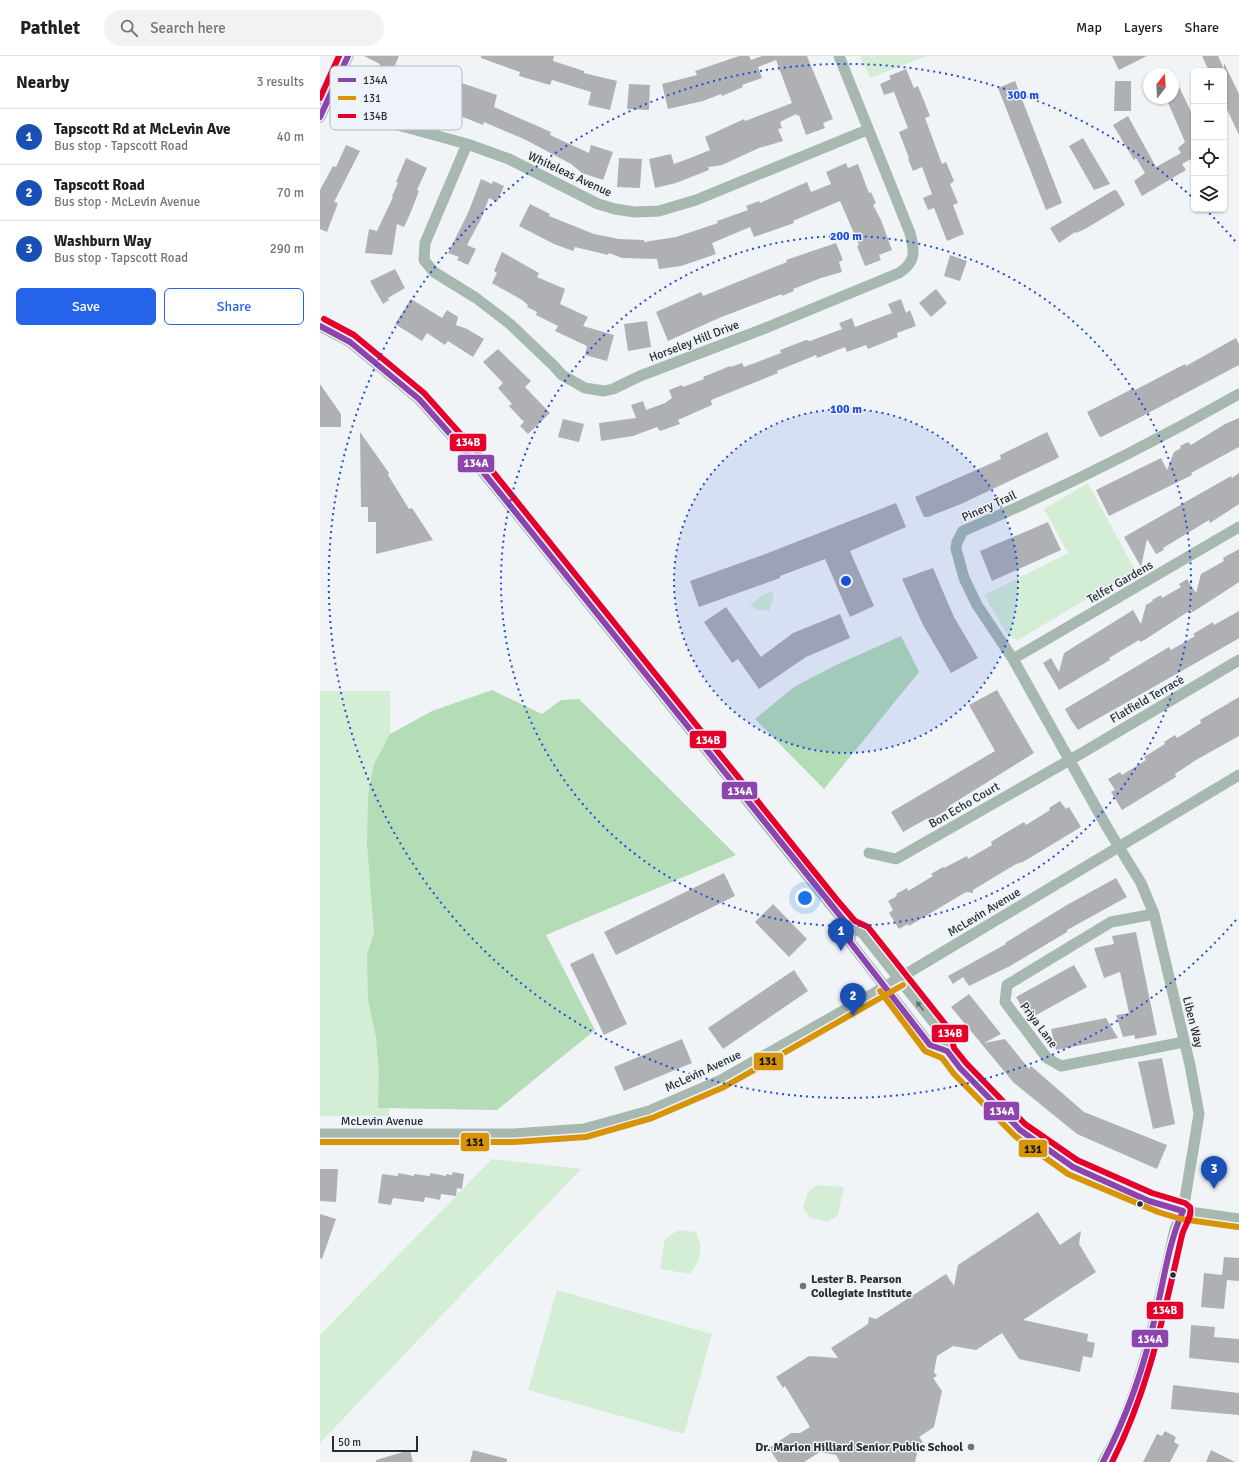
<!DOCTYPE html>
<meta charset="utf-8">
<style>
:root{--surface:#fff;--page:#f2f2f2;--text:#202124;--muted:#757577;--line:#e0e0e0;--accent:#2563eb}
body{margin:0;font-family:Signika,sans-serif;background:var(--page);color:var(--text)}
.controls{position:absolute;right:12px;top:12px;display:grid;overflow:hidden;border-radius:6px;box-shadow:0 1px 3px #0004}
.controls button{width:36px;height:36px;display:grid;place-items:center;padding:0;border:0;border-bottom:1px solid var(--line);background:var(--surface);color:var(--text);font:20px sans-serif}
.compass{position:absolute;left:823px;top:12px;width:36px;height:36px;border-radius:50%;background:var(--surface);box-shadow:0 1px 3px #0004;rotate:17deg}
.scale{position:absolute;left:12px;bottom:10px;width:86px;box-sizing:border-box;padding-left:4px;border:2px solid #2a2c2f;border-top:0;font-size:11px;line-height:14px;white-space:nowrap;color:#2a2c2f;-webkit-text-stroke:3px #eef3fa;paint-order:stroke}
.you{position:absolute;left:485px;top:842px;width:14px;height:14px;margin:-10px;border:3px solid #fff;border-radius:50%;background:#1a73e8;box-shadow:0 0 0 6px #1a73e833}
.badge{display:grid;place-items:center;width:26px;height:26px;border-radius:50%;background:var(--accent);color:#fff;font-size:13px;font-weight:700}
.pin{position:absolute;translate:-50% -33px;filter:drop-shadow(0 1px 2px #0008)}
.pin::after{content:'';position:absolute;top:21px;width:14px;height:12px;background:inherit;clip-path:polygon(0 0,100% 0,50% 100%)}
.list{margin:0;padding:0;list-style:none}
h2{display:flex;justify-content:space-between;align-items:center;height:52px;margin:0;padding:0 16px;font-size:17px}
h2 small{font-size:13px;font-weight:400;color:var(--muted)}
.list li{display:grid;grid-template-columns:26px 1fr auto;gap:12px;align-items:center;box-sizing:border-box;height:56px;padding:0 16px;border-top:1px solid var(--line)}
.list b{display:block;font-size:15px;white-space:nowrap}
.list p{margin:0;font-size:13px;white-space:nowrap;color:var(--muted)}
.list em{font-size:13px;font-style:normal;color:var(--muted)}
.actions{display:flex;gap:8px;padding:12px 16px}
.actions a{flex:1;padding:9px 0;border:1px solid var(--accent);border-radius:6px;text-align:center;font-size:14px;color:var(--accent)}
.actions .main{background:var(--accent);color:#fff}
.icon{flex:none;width:22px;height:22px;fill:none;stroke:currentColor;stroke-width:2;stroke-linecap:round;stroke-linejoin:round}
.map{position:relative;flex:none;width:919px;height:1406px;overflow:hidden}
header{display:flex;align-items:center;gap:24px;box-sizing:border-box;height:56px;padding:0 20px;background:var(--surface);border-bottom:1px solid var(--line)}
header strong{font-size:19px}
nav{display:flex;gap:22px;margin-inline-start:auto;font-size:14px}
.search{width:280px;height:36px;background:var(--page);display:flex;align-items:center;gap:10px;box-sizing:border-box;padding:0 14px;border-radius:22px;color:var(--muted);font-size:15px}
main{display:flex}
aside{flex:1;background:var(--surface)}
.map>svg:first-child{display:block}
</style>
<header>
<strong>Pathlet</strong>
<div class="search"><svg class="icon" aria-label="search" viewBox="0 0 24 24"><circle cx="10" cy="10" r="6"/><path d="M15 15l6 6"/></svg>Search here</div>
<nav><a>Map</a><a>Layers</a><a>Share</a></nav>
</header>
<main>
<aside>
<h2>Nearby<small>3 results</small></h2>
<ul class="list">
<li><span class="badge" style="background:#1a4fb4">1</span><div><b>Tapscott Rd at McLevin Ave</b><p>Bus stop · Tapscott Road</p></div><em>40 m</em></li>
<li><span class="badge" style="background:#1a4fb4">2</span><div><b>Tapscott Road</b><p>Bus stop · McLevin Avenue</p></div><em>70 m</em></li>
<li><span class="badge" style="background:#1a4fb4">3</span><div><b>Washburn Way</b><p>Bus stop · Tapscott Road</p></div><em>290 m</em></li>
</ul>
<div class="actions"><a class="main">Save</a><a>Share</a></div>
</aside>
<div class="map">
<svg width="919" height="1406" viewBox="0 0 919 1406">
<rect width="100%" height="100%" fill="#f1f4f7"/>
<path fill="#d4eed6" d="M540 0H607L550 22Z
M768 427 815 514 698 584 688 580 664 539 748 497 724 453Z
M453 535V543L449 555 438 554 431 550C437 542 443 538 453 535Z
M0 635H70L69 1060H0Z
M172 1103 261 1113 0 1387V1279Z
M497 1129 524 1131 518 1159 508 1166 490 1162 483 1151 488 1136Z
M358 1174 376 1176C384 1195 381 1201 370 1218L340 1213 345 1183Z
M237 1234 392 1278 364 1378 208 1334Z"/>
<path fill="#b3dcb7" d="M581 580 599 616 504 733 435 663 474 631 516 609Z
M172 634 222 658 241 644 259 643 416 799 226 879 275 974 177 1054 58 1052 59 1018 56 981 48 943 47 899 54 877 47 788 48 740 54 708 70 678 112 655Z"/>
<path fill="#afb0b3" d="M44 0H79L63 37 50 32 60 8Z
M161 0H234L233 5 264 15V17L297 25 290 54 268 49 271 36 232 24 230 29 199 20 200 16 161 2Z
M419 0H429L431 4 442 0H487L513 63 503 67 505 72 486 79 479 59 477 60 476 58 460 66 462 72 458 73 463 85 439 92 402 109 388 111 389 114 356 127 335 132 329 103 351 98 354 108 373 101 390 94 385 81 424 63 425 65 472 47 456 4 438 11 442 22 422 29 423 31 402 40 401 38 383 45 348 53 342 28 377 19 375 15Z
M792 0H827L799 14Z
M882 0H898L904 13V7L919 38V79L904 47V15H889Z
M586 13 594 32 598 30 610 60 605 62 622 108 626 106 634 125 630 128 638 147 633 149 644 178 627 185 614 152 608 154 603 142 612 138 602 111 593 115 588 103 589 102 579 76 588 72 574 36 564 39 560 28 571 23 569 20Z
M853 18 874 62V105L873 102 862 108 866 114 822 140 814 125 825 117 816 102 814 104 793 69 808 60 836 111 861 97 858 92 865 86 846 42H853Z
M105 20 126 27 127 22 177 39 174 51 222 72 231 76 230 79 269 97 271 89 293 96 283 124 262 117 251 108 206 84 164 66 163 69 123 53 114 51 113 53 100 49 104 37 100 36Z
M695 25 742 147 726 154 678 32Z
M795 25H811V55H794Z
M309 28 330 29 329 54 307 53Z
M763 82 790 128 774 134 749 90Z
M26 89 40 95 14 146 18 147 7 176 0 173V134L13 110 16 111Z
M86 102 107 112 97 134 99 135 90 158 84 171 77 168 72 199 45 197 49 173 57 175 73 141 72 140 78 127 76 126Z
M299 102 322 103 320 132 297 131Z
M526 107 528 112 538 108 549 137 551 136 556 147 553 149 561 164 572 194 559 199 561 204 545 210 537 190 539 189 520 145 473 165 474 167 434 181 430 171 392 187 396 198 361 210 339 213 337 203 302 202 289 197 288 199 255 191 253 195 234 188 199 170 210 148 230 158 229 160 274 178 299 183 324 184V186L356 181 398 167 397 165 428 154 426 150 439 145 440 147 487 126 491 136 511 128 506 116Z
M161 123 172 128 173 125 184 130 177 146 169 142 161 163 147 189 156 193 148 209 137 204 139 201 128 197 148 157Z
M794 134 797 135 805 149 765 173 756 177 755 176 739 187 730 172Z
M516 187 523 204 519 206 522 216 501 222 473 233 474 235 462 240V238L399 262 348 285 336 256 381 236 383 240 467 206 466 204Z
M182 196 219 217 217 221 245 233 240 248 268 261 263 270 294 279 287 305 265 299 267 290 235 275 238 270 216 259 217 256 207 251 208 249 202 244 172 227 177 217 174 215Z
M630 199 647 205 640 225 624 220Z
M75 213 85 232 68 242 69 244 63 248 50 225Z
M616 233 627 247 611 261 599 247Z
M91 243 122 262 127 254 138 261 136 269 147 273 164 283 153 301 128 285 125 289 107 277 102 285 75 268Z
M581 243 586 257 590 254 596 270 577 277 578 281 548 293 546 289 527 296 525 291 497 302 496 299 457 315 458 317 391 344 392 349 358 364 360 368 340 375 337 371 313 380 281 385 279 367 316 362 311 349 323 345 326 354 345 347 352 342 349 334 362 329 363 331 384 323 383 321 410 310 411 311 422 307 424 311 461 297 460 294 486 284 490 285 522 273 519 267 532 262 535 271 572 257 568 248Z
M327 265 331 291 308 295 304 268Z
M916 282 919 288V309L815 364 781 381 779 380 767 356 814 332 815 334 865 308 866 310Z
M178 293 211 325 205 331 230 357 208 378 200 370 204 366 189 350 192 348 178 332 183 327 163 306Z
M0 328 21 358V371H0Z
M919 362V391L871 417 872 419 789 460 776 434 841 402 847 414 854 396 861 392 860 390 868 386 871 389 905 368Z
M243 363 264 368 259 386 238 381Z
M40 376 69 417 68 419 89 453 92 452 113 484 56 498V466H48V451H41Z
M727 376 739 401 736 403 641 448 608 461H604L595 441 681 403 680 399Z
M919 417V448L890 467 889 464 843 492 844 494 836 498 827 483 821 511 804 481 911 420 912 422Z
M576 447 586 471 530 495 554 550 530 561 505 503 460 520V522L379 551 370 525 448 497Z
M728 466 741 494 672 525 660 495Z
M919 493V526L887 547 871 557 872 554 866 557 826 583 820 586 819 584 789 602 790 604 739 634 723 607 731 602 739 616 744 597 813 554 821 568 826 549 833 545 832 544 841 539 842 542 861 531 859 528 867 523 876 537 881 518 904 505 903 502Z
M613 512 634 561 658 602 631 617 603 569 582 523Z
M406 551 441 601 473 577 520 558 530 582 486 601 439 633 418 603 412 607 384 566Z
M919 555V582L916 584 758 674 751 664 745 653 849 591 851 594 875 580 873 578 893 566 894 569Z
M677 634 714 697 629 750 630 752 610 764 608 762 583 776 571 756 675 695 649 649Z
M919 641V680L876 704 855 718 856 721 802 754 791 736 795 734 788 723 800 716 802 719 826 704 824 701 845 688 844 686 855 679 857 682 881 667 880 664Z
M740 745 746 753 749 751 761 771 703 806 696 808 653 834V837L646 836 589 870 588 868 579 873 569 857 573 854 568 845 577 840 576 838 587 832 588 835 613 820 611 818 623 811 624 812 647 800 648 803 672 789 671 786 682 779 704 766 706 769 730 754 729 752Z
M404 817 415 840 296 899 284 876Z
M796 822 807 841 747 874V876L690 910 649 930 643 921 633 928 628 920 686 888 685 887 745 850Z
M453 848 487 883 469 901 435 866Z
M816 876 837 979 815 983 814 979 803 981 796 959 809 957 800 916 784 922 774 892 794 888 792 880Z
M273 897 307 968 284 979 250 908Z
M754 909 767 931 709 963 696 941Z
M474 914 488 935 403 993 388 972Z
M649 938 681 978 664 987 685 983 709 1013 711 1010 764 1056 847 1089 837 1113 757 1078 694 1027 631 951Z
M786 962 798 982 736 994 731 973Z
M362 983 372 1007 304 1035 294 1011Z
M842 1002 855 1068 833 1073 818 1006Z
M0 1113H18L16 1146 0 1145Z
M133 1116 144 1118 142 1133 137 1132 136 1140 121 1138 120 1144 105 1141 104 1146 73 1142 71 1149 58 1147 62 1118 78 1120V1117L94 1120V1118L110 1120V1117L126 1120V1118L132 1119Z
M718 1156 740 1189 761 1175 759 1188 776 1216 703 1264 768 1278 767 1285 775 1287 772 1302 763 1300 760 1316 699 1303 682 1277 656 1294 633 1290 617 1300 614 1316 617 1320 613 1322 622 1335 614 1371 599 1381 603 1386 599 1388 595 1406H520L516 1399 500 1396 484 1406H458L449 1392 471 1377H480L490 1371 465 1330 463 1332 456 1321 489 1300 518 1302 511 1292 548 1268 549 1261 556 1263 626 1218 634 1230 638 1209Z
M0 1158 16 1163 2 1203 0 1202Z
M904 1201 919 1202V1225L907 1224 904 1253 881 1251 884 1217 902 1219Z
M871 1269 895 1271 894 1281 919 1283V1307L869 1302Z
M853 1329 919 1337V1359L851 1353Z
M845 1375 856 1381 854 1386 859 1389 850 1406H823L837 1378 842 1380Z
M90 1394 93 1406H56V1404Z
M153 1394 187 1403V1406H150Z
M891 1394 915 1406H886Z"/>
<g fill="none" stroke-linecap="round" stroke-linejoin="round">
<path stroke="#a6b8b0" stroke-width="11" d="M0 42 78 69 147 88 189 103 278 148 295 153 315 156 339 155 376 144 547 74
M0 61 28 0
M147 88 105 187 104 204 114 216 156 242 190 268 234 310 242 319 265 332 284 335 293 333 320 320 448 271 579 217C596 206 595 196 590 177L519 0
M0 270 30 286 99 343 155 406 511 849 530 872 542 876 623 978 627 995 640 1012 700 1074 753 1111 840 1148 863 1155 919 1163
M693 603 919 471
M549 797 576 803 762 697 919 604
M834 858 791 866 687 929 685 946 727 1002 741 1010 864 986
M530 872V886L610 989 627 995
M0 1078H194L264 1073 329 1055 401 1024 551 939 919 719
M783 1406C824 1335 837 1251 855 1173L863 1155 879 1058 870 1009 834 858 821 827 788 773 693 603 657 549 644 522 636 493 637 486 643 475C737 435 829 389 919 338"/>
<defs>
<path id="bus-1" d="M0 61 28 0
M0 270 30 286 99 343 155 406 530 872V886L610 989 627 995 640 1012 700 1074 753 1111 829 1145 863 1155
M783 1406C807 1360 824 1312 835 1261 844 1225 848 1188 863 1155"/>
<path id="bus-2" d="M560 935 605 995 622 1002 634 1018 695 1080 748 1118 838 1156 861 1163 918 1171
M0 1086H194L266 1081 332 1062 404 1031 583 929"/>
<path id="bus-3" d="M0 42 19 0
M4 263 34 279 104 337 161 401 517 844 535 865 548 871 629 973 634 992 646 1007 705 1068 757 1104 832 1137 865 1147 870 1151C873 1160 864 1170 862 1179 844 1257 829 1334 792 1406"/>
</defs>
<use href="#bus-1" stroke="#eef3fa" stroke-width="9"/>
<use href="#bus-2" stroke="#eef3fa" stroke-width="9"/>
<use href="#bus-3" stroke="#eef3fa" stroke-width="9"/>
<use href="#bus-1" stroke="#8e44ad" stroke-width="6"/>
<use href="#bus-2" stroke="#d89407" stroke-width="6"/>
<use href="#bus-3" stroke="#e4002b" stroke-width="6"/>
</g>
<defs><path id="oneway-solid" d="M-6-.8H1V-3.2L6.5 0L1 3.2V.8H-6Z"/></defs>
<use fill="#626b69" href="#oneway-solid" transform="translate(600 950) rotate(-128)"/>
<circle cx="526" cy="525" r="172" fill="#1d4ed8" fill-opacity=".12"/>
<g fill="none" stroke="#1d4ed8" stroke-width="2" stroke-dasharray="2 4">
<circle cx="526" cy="525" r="172"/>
<circle cx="526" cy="525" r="345"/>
<path d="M916 864A517 517 0 1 1 872 141M885 153A517 517 0 0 1 916 186"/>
</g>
<g fill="#2a2c2f" stroke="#eef3fa" stroke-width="1.5">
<circle cx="820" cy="1148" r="3.5"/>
<circle cx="853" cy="1219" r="3.5"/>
</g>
<g fill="#707275" stroke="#eef3fa" stroke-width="1.5">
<circle cx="483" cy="1230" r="4"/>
<circle cx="651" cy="1391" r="4"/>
</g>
<g text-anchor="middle" stroke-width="3" stroke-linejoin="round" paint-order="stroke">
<g font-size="12" fill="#2a2c2f" stroke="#eef3fa">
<text transform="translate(250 118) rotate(25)" y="4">Whiteleas Avenue</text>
<text transform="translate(374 285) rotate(-21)" y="4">Horseley Hill Drive</text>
<text transform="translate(669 450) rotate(-24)" y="4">Pinery Trail</text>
<text transform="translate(800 526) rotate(-30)" y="4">Telfer Gardens</text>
<text transform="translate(827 643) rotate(-30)" y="4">Flatfield Terrace</text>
<text transform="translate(644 749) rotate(-30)" y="4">Bon Echo Court</text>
<text transform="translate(664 856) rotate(-31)" y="4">McLevin Avenue</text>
<text transform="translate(873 966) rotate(76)" y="4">Liben Way</text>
<text transform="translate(719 969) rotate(53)" y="4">Priya Lane</text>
<text transform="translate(383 1015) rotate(-25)" y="4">McLevin Avenue</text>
<text x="62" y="1069">McLevin Avenue</text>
</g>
<g font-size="12" font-weight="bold" fill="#2a2c2f" stroke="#eef3fa" text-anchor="start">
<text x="491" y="1227">Lester B. Pearson<tspan x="491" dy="14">Collegiate Institute</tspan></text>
<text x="643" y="1395" text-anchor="end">Dr. Marion Hilliard Senior Public School</text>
</g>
</g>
<rect x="10" y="10" width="132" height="64" rx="6" fill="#eef3fa" stroke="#b3b7bd" stroke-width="1"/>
<rect x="18" y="22" width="18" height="4" fill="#8e44ad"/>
<rect x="18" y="40" width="18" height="4" fill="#d89407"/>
<rect x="18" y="58" width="18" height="4" fill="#e4002b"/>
<g font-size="11" fill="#2a2c2f">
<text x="43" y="28">134A</text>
<text x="43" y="46">131</text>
<text x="43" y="64">134B</text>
</g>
<circle cx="526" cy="525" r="6" fill="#1d4ed8" stroke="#eef3fa" stroke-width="2"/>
<g font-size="12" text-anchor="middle" font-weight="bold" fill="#1d4ed8" stroke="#eef3fa" stroke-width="3" stroke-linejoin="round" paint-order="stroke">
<text x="703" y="43">300 m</text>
<text x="526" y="184">200 m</text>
<text x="526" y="357">100 m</text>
</g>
<g stroke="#eef3fa" stroke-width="1.5">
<rect x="129" y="377" width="38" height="19" rx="4" fill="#e4002b"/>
<rect x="137" y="398" width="38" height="19" rx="4" fill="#8e44ad"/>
<rect x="369" y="674" width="38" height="19" rx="4" fill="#e4002b"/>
<rect x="401" y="725" width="37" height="19" rx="4" fill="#8e44ad"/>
<rect x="611" y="968" width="38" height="19" rx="4" fill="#e4002b"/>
<rect x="433" y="996" width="31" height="19" rx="4" fill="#d89407"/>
<rect x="663" y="1045" width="37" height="20" rx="4" fill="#8e44ad"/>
<rect x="140" y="1076" width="30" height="20" rx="4" fill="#d89407"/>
<rect x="698" y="1083" width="30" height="19" rx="4" fill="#d89407"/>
<rect x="826" y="1245" width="38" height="19" rx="4" fill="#e4002b"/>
<rect x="811" y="1273" width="38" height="19" rx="4" fill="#8e44ad"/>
</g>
<g font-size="11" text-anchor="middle" font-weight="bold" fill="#fff">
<text x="148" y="390">134B</text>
<text x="156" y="411">134A</text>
<text x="388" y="688">134B</text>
<text x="420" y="739">134A</text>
<text x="630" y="981">134B</text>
<text x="682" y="1059">134A</text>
<text x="845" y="1258">134B</text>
<text x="830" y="1287">134A</text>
</g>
<g font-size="11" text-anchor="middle" font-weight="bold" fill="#111">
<text x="448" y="1009">131</text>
<text x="155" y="1090">131</text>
<text x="713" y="1097">131</text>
</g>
</svg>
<div class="controls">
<button>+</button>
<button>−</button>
<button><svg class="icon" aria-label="locate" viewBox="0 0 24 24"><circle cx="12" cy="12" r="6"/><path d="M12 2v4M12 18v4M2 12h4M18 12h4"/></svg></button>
<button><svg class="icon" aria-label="layers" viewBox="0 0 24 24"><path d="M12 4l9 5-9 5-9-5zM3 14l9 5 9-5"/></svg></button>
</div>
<svg class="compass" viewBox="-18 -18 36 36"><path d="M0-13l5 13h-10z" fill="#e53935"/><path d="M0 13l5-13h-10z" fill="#757577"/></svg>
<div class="scale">50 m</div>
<div class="you"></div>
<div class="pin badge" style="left:521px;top:895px;background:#1a4fb4">1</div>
<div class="pin badge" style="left:533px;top:960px;background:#1a4fb4">2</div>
<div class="pin badge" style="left:894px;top:1133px;background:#1a4fb4">3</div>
</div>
</main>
